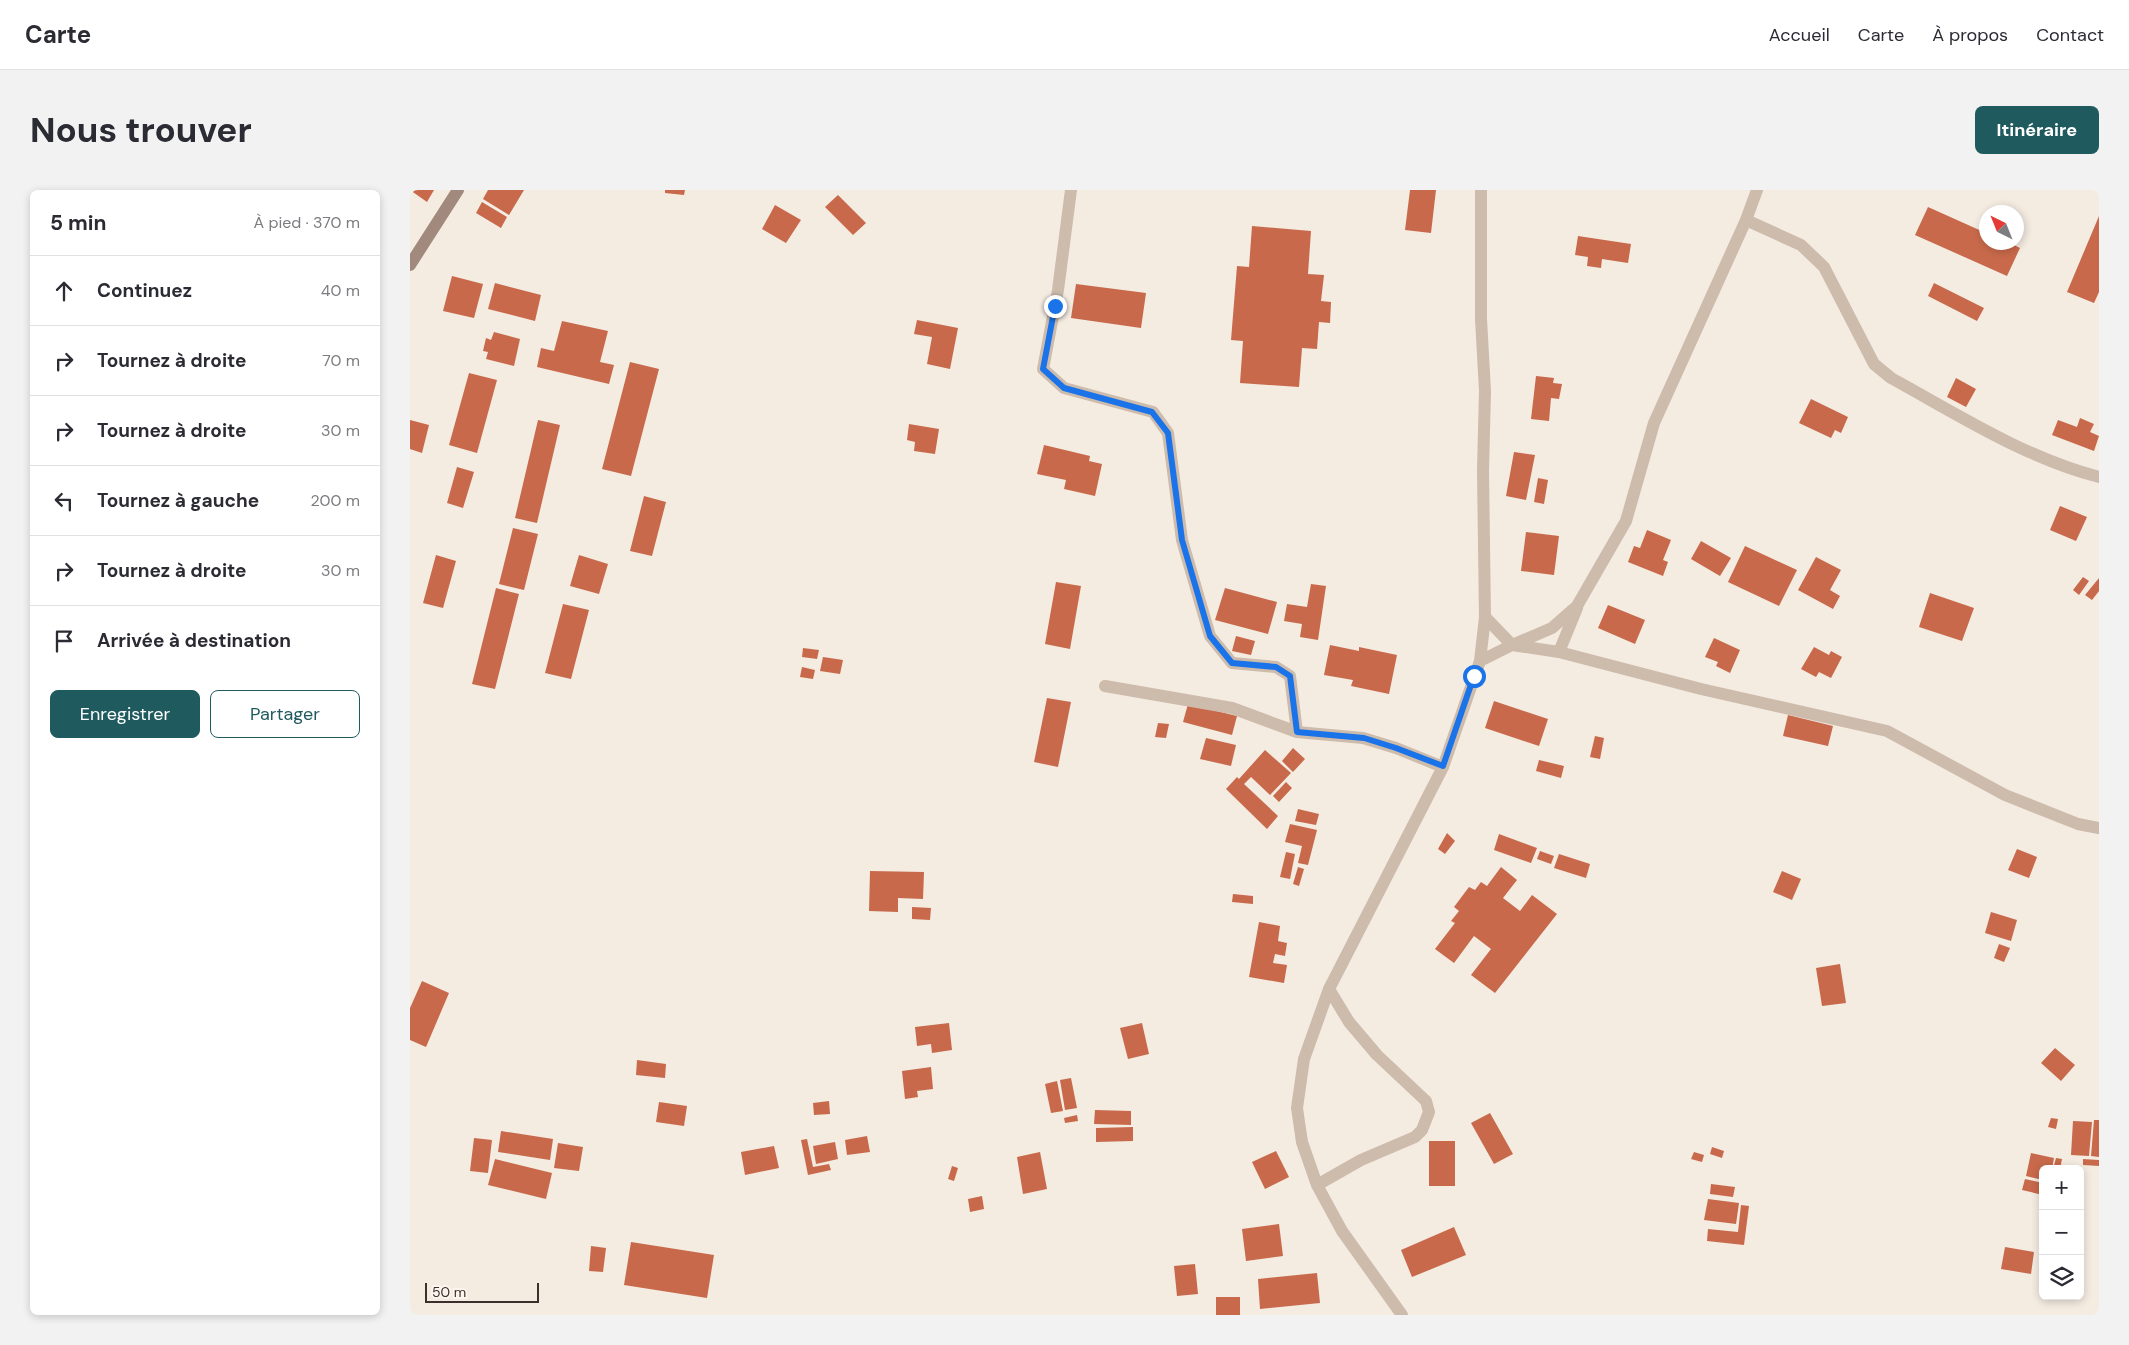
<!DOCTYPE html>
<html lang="fr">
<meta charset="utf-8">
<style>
:root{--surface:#fff;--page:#f2f2f3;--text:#2b2b33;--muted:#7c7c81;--line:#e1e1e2;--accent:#1f5a5e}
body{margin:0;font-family:"DM Sans",sans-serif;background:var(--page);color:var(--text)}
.controls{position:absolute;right:15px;bottom:15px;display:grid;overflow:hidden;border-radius:8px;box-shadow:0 2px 8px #0003}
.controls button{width:45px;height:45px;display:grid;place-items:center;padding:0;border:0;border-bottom:1px solid var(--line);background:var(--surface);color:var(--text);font:25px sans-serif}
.compass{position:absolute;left:1569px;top:15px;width:45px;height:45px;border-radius:50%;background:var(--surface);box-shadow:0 2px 8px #0003;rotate:317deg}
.scale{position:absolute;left:15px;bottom:12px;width:114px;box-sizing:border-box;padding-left:5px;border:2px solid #3b302b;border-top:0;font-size:14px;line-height:18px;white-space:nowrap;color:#3b302b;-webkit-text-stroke:4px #fbf5ee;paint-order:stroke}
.stop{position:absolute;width:15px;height:15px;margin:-11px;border:4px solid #1a73e8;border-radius:50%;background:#fff}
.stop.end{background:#1a73e8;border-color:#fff;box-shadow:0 1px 5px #0008}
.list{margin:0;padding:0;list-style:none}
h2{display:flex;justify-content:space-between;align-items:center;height:65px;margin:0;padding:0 20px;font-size:21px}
h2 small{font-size:16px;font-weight:400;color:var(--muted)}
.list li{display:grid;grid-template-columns:32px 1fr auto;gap:15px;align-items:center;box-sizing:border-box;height:70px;padding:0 20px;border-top:1px solid var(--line)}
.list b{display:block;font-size:19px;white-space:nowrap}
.list em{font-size:16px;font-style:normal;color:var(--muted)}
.actions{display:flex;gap:10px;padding:15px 20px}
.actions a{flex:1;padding:11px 0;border:1px solid var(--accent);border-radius:8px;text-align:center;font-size:18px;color:var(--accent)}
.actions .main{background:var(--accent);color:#fff}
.icon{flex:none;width:28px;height:28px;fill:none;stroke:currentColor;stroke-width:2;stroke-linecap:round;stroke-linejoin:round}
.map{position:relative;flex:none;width:1689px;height:1125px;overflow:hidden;border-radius:8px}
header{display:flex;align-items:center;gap:30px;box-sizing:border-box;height:70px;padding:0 25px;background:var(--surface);border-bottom:1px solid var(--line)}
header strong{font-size:24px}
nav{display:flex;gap:28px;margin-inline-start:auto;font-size:18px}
.intro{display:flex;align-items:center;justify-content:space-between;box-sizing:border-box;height:120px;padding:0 30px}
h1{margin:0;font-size:35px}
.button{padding:12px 22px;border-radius:8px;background:var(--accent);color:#fff;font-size:18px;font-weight:700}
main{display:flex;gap:30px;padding:0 30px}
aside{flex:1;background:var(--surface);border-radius:8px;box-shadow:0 2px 8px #0003}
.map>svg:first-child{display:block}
</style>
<header>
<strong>Carte</strong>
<nav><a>Accueil</a><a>Carte</a><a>À propos</a><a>Contact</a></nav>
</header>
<div class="intro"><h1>Nous trouver</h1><a class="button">Itinéraire</a></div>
<main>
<aside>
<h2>5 min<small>À pied · 370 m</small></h2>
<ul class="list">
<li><svg class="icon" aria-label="ahead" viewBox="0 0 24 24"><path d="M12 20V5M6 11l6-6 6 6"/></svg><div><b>Continuez</b></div><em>40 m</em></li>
<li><svg class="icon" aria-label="right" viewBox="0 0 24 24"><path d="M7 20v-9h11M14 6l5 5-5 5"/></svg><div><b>Tournez à droite</b></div><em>70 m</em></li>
<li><svg class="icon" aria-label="right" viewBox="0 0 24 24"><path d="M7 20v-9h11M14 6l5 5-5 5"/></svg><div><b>Tournez à droite</b></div><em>30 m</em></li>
<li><svg class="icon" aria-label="left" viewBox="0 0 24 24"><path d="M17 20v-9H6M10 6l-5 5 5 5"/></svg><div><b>Tournez à gauche</b></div><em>200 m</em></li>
<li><svg class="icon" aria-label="right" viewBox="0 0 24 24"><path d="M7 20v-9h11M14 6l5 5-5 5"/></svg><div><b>Tournez à droite</b></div><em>30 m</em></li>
<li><svg class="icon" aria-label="arrive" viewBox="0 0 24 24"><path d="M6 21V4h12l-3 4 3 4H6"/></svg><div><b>Arrivée à destination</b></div></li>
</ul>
<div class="actions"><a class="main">Enregistrer</a><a>Partager</a></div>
</aside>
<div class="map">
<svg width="1689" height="1125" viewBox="0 0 1689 1125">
<rect width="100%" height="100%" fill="#f4ebe1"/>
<path fill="#c8694b" d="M0 0H24L17 12Z
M78 0H114L99 25 73 9Z
M255 0H275L274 5 255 3Z
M1000 0H1026L1021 43 995 40Z
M428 5 456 33 443 45 415 17Z
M72 12 97 27 91 38 66 23Z
M365 15 391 30 376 53 352 39Z
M1518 17 1576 43V52H1598L1610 58 1597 86 1505 45Z
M1689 26V102L1684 113 1657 102Z
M842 36 901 41 898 84 914 85 911 111 921 112 920 133 909 132 907 159 892 158 889 197 830 193 833 151 821 150 827 76 839 77Z
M1168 46 1221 54 1218 73 1192 69 1191 78 1177 76 1178 67 1165 65Z
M42 86 73 94 64 128 33 121Z
M85 93 131 105 125 131 78 119Z
M1524 93 1574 118 1567 131 1518 106Z
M666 94 736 103 731 138 661 128Z
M507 130 548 138 540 179 517 174 522 147 504 144Z
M152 131 198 141 190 172 204 175 199 194 127 177 131 158 144 161Z
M84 142 110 149 104 176 76 169 78 162 73 161 76 148 81 150Z
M220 172 249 179 221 286 192 279Z
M59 183 87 190 67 263 39 255Z
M1126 186 1144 188 1143 193 1152 194 1149 209 1141 208 1139 231 1121 229Z
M1546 188 1566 199 1556 217 1537 207Z
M1401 209 1438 227 1431 243 1425 240 1421 248 1389 233Z
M1670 228 1684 234 1680 242 1689 246 1684 261 1642 245 1648 230 1667 237Z
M0 230 19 235 12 263 0 259Z
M128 230 150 235 127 333 105 328Z
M499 234 529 239 525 264 504 261 505 252 497 250Z
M634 255 680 266 679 271 692 274 685 306 654 299 656 290 627 284Z
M1104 262 1125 265 1116 310 1096 306Z
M47 277 64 282 53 318 37 313Z
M1128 288 1138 290 1134 314 1124 312Z
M234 306 256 312 242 366 220 361Z
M1650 316 1677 327 1666 351 1640 340Z
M103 338 128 344 114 400 89 394Z
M1237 340 1261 350 1253 370 1258 372 1253 386 1218 372 1224 356 1230 358Z
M1116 342 1149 346 1144 385 1111 381Z
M1291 351 1321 368 1310 386 1281 369Z
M1335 356 1387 380 1369 416 1318 392Z
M26 365 46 371 33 418 13 413Z
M169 365 198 374 189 404 160 396Z
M1406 367 1431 380 1420 400 1430 406 1423 419 1388 400Z
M1673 387 1679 391 1669 405 1663 400Z
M1689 388V401L1682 410 1675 405Z
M646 392 671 396 660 459 635 454Z
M901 394 916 396 908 450 890 447 892 434 874 431 877 414 897 417Z
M86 398 109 404 85 499 62 494Z
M815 398 867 412 858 444 805 430Z
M1520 403 1564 418 1552 451 1509 437Z
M153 414 179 420 161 489 135 483Z
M1198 415 1235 430 1225 454 1188 438Z
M826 446 845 451 841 465 822 461Z
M1304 448 1330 460 1320 483 1306 476 1308 472 1295 467Z
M920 455 949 461V457L987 465 979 504 941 496 943 490 914 485Z
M1404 457 1419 465 1421 461 1432 467 1421 488 1409 482 1406 487 1391 479Z
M393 458 409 460 407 469 392 467Z
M413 467 433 470 430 484 410 481Z
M392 477 405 480 403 489 390 487Z
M637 508 661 512 648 577 624 572Z
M1084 511 1138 529 1129 556 1075 538Z
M778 514 827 526 822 545 773 532Z
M1378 525 1423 536 1418 556 1373 546Z
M748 533 759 534 756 548 745 547Z
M1185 546 1194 548 1190 569 1180 567Z
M796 548 826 555 821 576 790 569Z
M883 558 895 569 883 582 872 571Z
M855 560 881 583 860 605 841 587 834 594 868 626 857 639 816 599 827 587 829 589Z
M1129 570 1154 576 1151 588 1126 581Z
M876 592 882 598 869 612 863 606Z
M888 619 909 624 906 635 885 631Z
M880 634 907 640 898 675 888 673 892 656 875 652Z
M1037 643 1045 651 1035 664 1028 659Z
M1089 644 1127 658 1121 673 1084 660Z
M1607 659 1627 667 1619 688 1598 680Z
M1130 661 1144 666 1141 674 1127 669Z
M876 662 885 664 880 689 870 687Z
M1149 664 1180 674 1176 688 1144 678Z
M888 677 894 679 889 696 883 694Z
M1091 677 1107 690 1093 708 1110 721 1122 705 1147 724 1085 803 1061 785 1081 759 1064 746 1044 773 1025 759 1045 733 1041 731 1049 721 1044 717 1059 697 1065 700 1071 692 1077 696Z
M460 681 514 682 513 709 488 708V722L459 721Z
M1372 681 1391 689 1382 710 1363 702Z
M823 704 843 706V714L822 712Z
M502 717 521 718 520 730 502 729Z
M1581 722 1607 730 1601 751 1575 743Z
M849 732 870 736 868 751 877 753 875 766 865 764 863 773 877 775 874 793 839 787Z
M1589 754 1600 758 1594 772 1584 768Z
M1430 774 1436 813 1412 816 1406 778Z
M12 791 39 803 16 857 0 850V818Z
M539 833 542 860 522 863 521 854 507 856 505 837Z
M732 833 739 864 718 869 710 838Z
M1645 858 1665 875 1651 891 1631 873Z
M227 870 256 874 255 888 226 885Z
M521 877 523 899 507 901 508 907 495 909 492 881Z
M661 888 667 918 655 920 650 890Z
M647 891 653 921 641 923 635 894Z
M419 911 420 924 404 925 403 913Z
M249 912 277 916 274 936 246 932Z
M685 920 721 921V935L684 934Z
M1080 923 1103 964 1084 974 1061 933Z
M667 925 668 931 655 933 654 928Z
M1641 928 1648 929 1646 939 1638 937Z
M1684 930H1689V967L1681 966Z
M1663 931 1682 932 1679 966 1661 965Z
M723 937V951L686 952V938Z
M91 941 143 949 140 970 88 962Z
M457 946 460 962 437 965 435 950Z
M64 948 82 950 78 983 60 981Z
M397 949 403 977 419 974 421 980 398 985 391 950Z
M1019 951H1045V996H1019Z
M425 952 428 969 406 974 403 956Z
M148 953 173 957 169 981 144 978Z
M364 956 369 978 335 985 331 962Z
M1302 957 1314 961 1312 968 1300 964Z
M866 961 879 987 855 999 842 972Z
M630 962 637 999 613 1004 607 967Z
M1284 962 1294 965 1292 972 1281 969Z
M1621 963 1644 968 1642 979H1633V990L1616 986Z
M1646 968 1652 969 1650 979H1643Z
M85 969 142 983 136 1009 78 995Z
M1673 969 1689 970V976L1673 975Z
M542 976 548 978 544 991 538 989Z
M1615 989 1633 993V1005L1612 1000Z
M1301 994 1325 997 1323 1007 1300 1004Z
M572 1006 574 1019 560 1022 558 1009Z
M1298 1009 1329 1013 1326 1034 1294 1030Z
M1331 1015 1339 1016 1334 1055 1297 1051 1298 1039 1328 1042Z
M869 1034 873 1066 836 1071 832 1039Z
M1044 1037 1056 1065 1002 1087 991 1060Z
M221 1052 304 1065 297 1108 214 1095Z
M181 1056 196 1058 193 1082 179 1081Z
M1595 1057 1624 1062 1621 1084 1591 1079Z
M785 1074 788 1104 767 1106 764 1076Z
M907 1083 910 1113 850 1119 848 1089Z
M806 1107H830V1125H806Z"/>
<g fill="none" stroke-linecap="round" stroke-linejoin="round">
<path stroke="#cdbbac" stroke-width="12" d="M661 0 648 100 633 179 654 198 743 222 758 243 772 350 800 446 822 473 866 477 880 486 887 542
M1336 30 1391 55 1414 77 1464 174 1481 188C1547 224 1615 268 1689 287
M1075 427 1102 455 1149 462 1291 499 1477 541 1595 605 1668 634 1689 638
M1149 462 1167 418
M1070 471 1102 455 1142 438 1167 416 1216 331 1244 233 1336 30 1347 0
M695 496 822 518 887 542 953 548 986 558 1033 577
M907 995 951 970 1005 947 1012 940 1019 922 1016 911 967 865 939 832 919 799
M992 1125 932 1041 907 995 892 952 887 918 894 869 919 799 1033 577 1070 471 1075 427 1073 281 1075 201 1071 129V0"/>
<path stroke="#a18a7d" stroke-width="12" d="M0 75 48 0"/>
</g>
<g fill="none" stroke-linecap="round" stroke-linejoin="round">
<path stroke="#1a73e8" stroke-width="6" d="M645 116 633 179 654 198 742 222 758 243 772 350 800 446 822 473 866 477 880 486 887 542 954 548 986 558 1033 576 1064 486"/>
</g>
</svg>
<div class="controls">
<button>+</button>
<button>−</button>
<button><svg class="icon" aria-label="layers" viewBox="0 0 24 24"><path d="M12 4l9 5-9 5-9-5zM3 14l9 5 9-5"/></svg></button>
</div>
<svg class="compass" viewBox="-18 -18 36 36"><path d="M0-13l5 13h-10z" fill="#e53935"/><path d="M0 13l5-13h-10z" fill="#7c7c81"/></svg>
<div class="scale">50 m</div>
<div class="stop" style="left:1064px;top:486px"></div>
<div class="stop end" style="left:645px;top:116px"></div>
</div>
</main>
